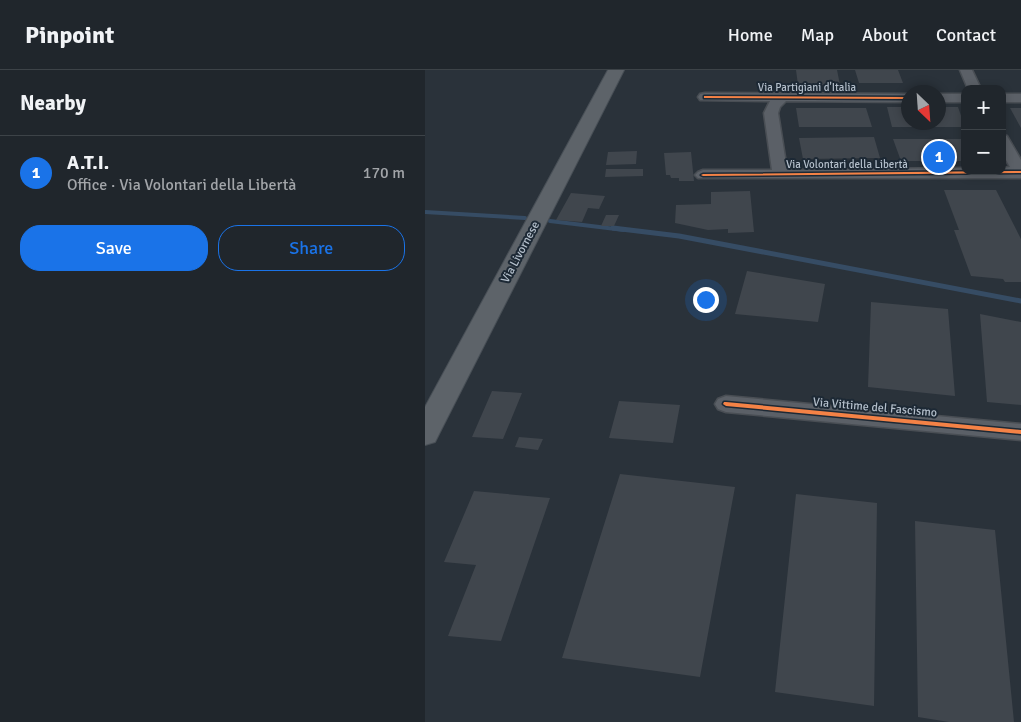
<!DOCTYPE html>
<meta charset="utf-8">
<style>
:root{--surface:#20262c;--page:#282e34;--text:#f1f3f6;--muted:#a2a5a9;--line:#3d4348;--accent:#1a73e8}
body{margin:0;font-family:Signika,sans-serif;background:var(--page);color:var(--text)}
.controls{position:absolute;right:15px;top:15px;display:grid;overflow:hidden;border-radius:10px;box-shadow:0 2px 8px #0003}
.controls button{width:45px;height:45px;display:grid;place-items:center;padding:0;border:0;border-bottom:1px solid var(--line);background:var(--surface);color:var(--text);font:25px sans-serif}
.compass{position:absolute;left:476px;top:15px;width:45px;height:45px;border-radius:50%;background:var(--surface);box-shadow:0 2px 8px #0003;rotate:155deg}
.you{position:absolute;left:280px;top:229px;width:18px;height:18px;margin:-12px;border:4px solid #fff;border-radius:50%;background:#1a73e8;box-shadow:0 0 0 8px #1a73e833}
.badge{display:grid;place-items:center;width:32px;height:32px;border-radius:50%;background:var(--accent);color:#fff;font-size:16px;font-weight:700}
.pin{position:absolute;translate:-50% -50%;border:2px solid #fff;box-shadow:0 1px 5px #0006}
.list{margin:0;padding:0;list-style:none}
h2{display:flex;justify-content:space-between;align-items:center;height:65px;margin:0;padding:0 20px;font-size:21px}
h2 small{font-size:16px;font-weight:400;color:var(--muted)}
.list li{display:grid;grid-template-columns:32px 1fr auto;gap:15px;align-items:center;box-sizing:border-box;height:75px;padding:0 20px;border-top:1px solid var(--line)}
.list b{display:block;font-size:19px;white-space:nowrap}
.list p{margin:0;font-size:16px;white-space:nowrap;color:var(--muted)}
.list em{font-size:16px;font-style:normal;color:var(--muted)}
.actions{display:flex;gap:10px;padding:15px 20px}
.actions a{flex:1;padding:11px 0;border:1px solid var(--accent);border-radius:20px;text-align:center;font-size:18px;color:var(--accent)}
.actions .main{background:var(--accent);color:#fff}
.map{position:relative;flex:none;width:596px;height:652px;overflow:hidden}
header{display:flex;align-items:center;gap:30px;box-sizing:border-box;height:70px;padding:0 25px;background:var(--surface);border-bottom:1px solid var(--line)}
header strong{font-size:24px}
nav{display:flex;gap:28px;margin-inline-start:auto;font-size:18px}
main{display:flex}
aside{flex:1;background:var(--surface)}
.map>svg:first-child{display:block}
</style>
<header>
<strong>Pinpoint</strong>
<nav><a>Home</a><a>Map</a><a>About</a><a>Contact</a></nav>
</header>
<main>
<aside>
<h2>Nearby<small></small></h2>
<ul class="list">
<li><span class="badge">1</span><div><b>A.T.I.</b><p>Office · Via Volontari della Libertà</p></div><em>170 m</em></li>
</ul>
<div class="actions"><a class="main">Save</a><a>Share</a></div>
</aside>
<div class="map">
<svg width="596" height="652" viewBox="0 0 596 652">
<rect width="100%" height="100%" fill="#2a323a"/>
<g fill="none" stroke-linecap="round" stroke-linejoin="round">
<path stroke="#364c64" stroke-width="4" d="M0 142 100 148
M125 151 199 160"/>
<path stroke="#364c64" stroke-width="5" d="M188 158 254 166 596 231"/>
</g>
<path fill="#40464d" d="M371 0H412L415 15H373Z
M430 0H473L478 13H434Z
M462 37H483V52H514V37H533L540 57H467Z
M371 38H441L447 57H374Z
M585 38H596V58Z
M449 67 455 88 378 89 374 68Z
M468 69H540V91H476Z
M212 81 211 94 181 95 183 82Z
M266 82 269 111H254V108H246L245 105H241L239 83Z
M181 99H218V106L180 107Z
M519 120H571L596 169V212H580L578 209 546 206 529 160H534Z
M325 121 329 162 303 163V159L283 160 250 153 251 135 286 134V122Z
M146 123 180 126 174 139 163 138 157 152 131 150Z
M181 145H194L189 156H176Z
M322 201 400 214 393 252 310 244Z
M446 232 523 239 530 326 443 317Z
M555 244 596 252V335L562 332Z
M67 321 97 323 78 369 47 367Z
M194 331 255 335 248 373 184 368Z
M94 367 118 369 113 380 90 377Z
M195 404 310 417 275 607 137 588Z
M49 421 125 428 76 571 23 566 51 495 19 492Z
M371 424 452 433 449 636 350 622Z
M490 451 570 460 589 652H524L493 647Z"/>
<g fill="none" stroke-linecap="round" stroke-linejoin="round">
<defs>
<path id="minor" d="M535 0H547L556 19H543Z
M280 23 483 24V32L361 31 355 37 353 43 362 100 540 98V101H577V98L585 97 577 83V65L582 66 596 90V108H273L270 105 273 102 278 100H347L339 43 345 31 275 30 273 27 275 24Z
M514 24H540V32H514Z
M577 24H596V32H577Z
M301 326 596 354V370L301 342 293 339 290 334 293 329Z"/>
<path id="primary" d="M183 0H199L14 364 10 372 0 375V337Z"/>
</defs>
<use href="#minor" stroke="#494e54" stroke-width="3"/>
<use href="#primary" stroke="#484f56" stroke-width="2"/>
<use href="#minor" fill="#5b6067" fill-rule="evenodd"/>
<use href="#primary" fill="#5d6369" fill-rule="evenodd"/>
<defs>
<path id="cycleway" d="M279 26 483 27V29L280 28H279Z
M577 101H596V103L278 106 276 105 278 104Z
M299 332H301L596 360V364L301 336 298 334Z"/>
</defs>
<use href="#cycleway" stroke="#1d2935" stroke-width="3"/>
<use href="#cycleway" fill="#f48246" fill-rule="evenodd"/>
</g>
<g text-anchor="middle" stroke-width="4" stroke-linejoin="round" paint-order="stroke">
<g font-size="11" fill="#b4bfcb" stroke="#1d2935">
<text x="382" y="21">Via Partigiani d'Italia</text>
<text x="422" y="98">Via Volontari della Libertà</text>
</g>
<g font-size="12" fill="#b4bfcb" stroke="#1d2935">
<text transform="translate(95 182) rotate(-62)" y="4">Via Livornese</text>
<text transform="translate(450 337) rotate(5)" y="4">Via Vittime del Fascismo</text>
</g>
</g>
</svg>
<div class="controls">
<button>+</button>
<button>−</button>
</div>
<svg class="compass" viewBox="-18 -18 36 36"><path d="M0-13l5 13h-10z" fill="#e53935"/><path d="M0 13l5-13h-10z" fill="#a2a5a9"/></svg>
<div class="you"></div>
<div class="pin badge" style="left:514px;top:87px">1</div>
</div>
</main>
